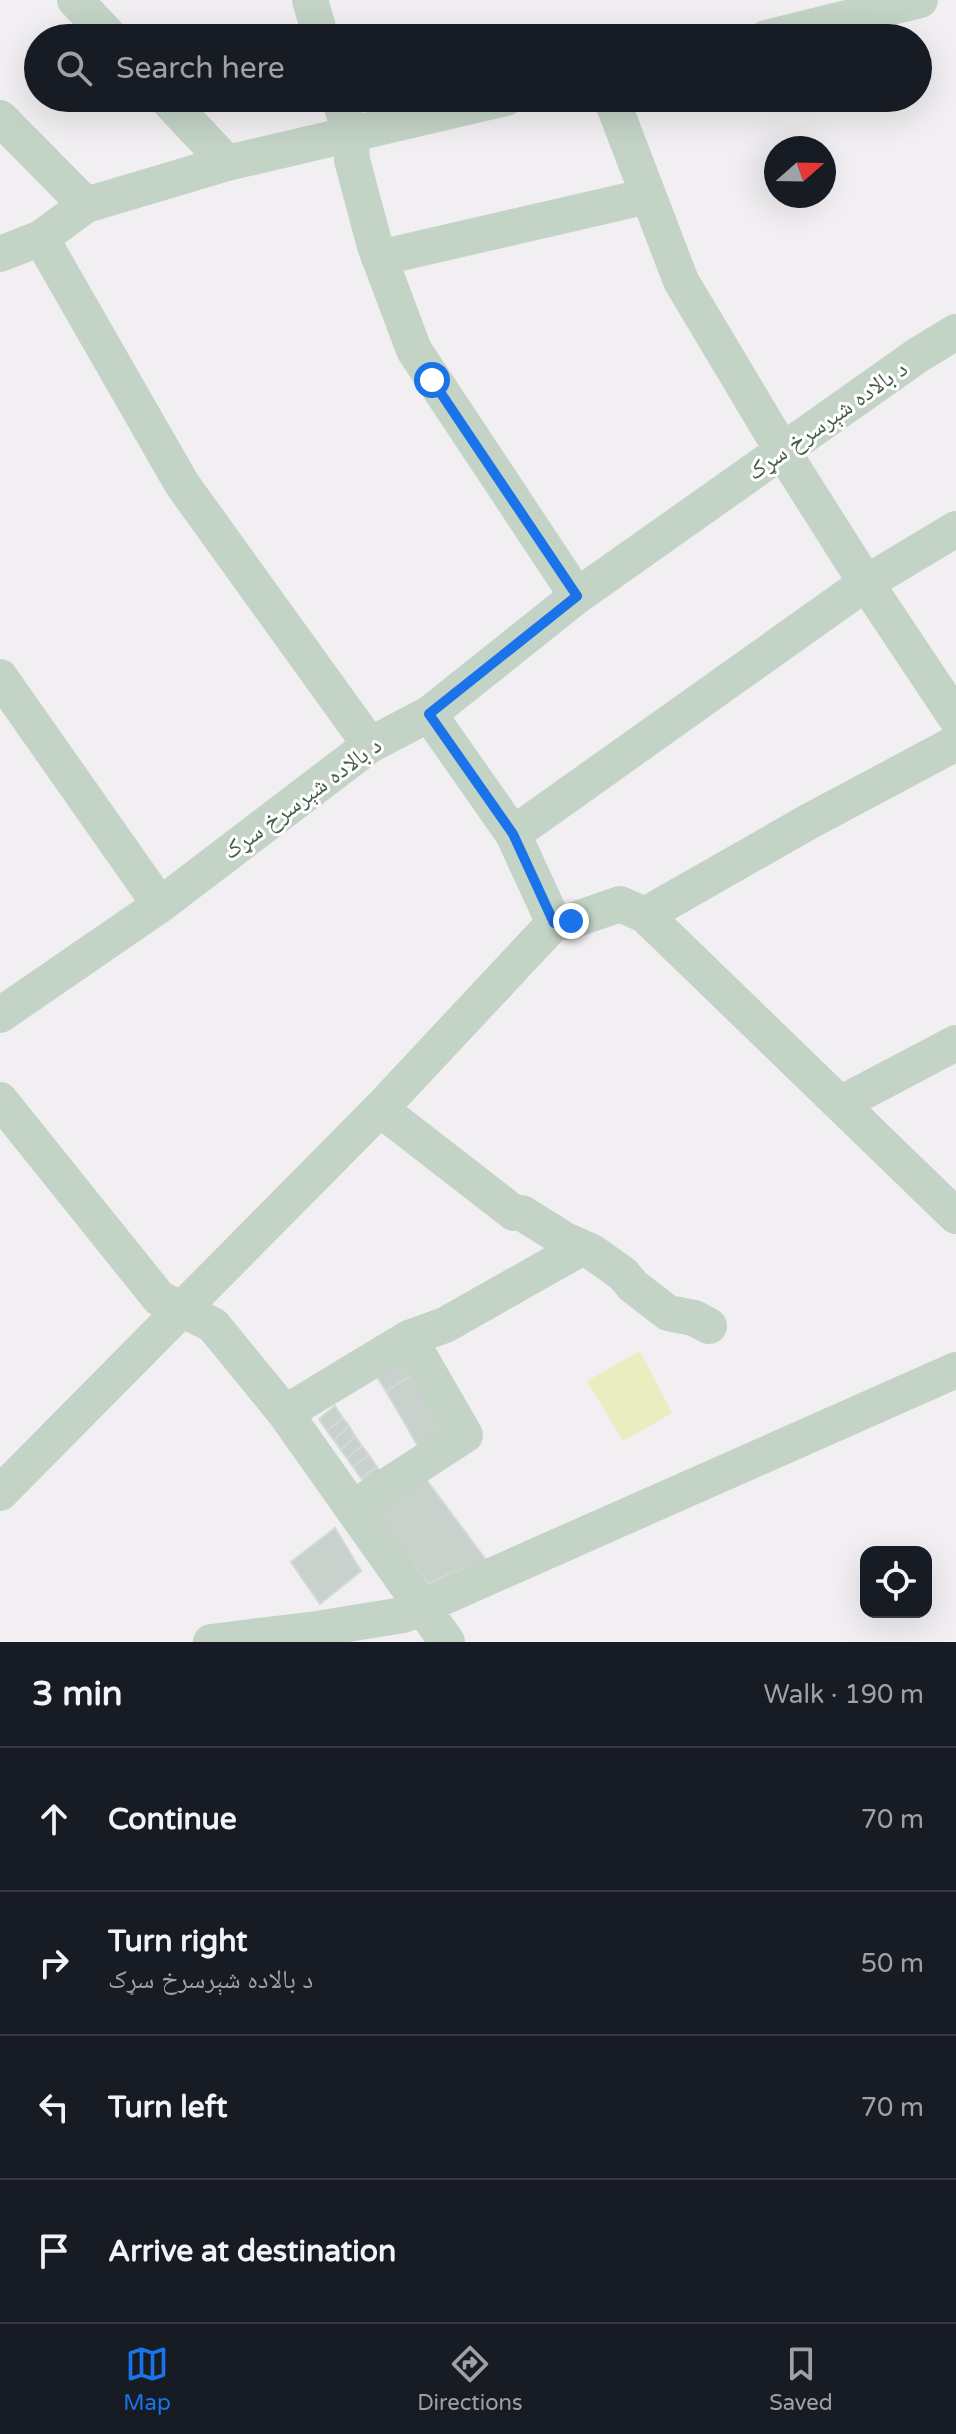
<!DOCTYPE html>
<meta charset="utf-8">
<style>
:root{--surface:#171b24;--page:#20242c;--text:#f1f3f6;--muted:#9ea1a6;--line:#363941;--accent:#1a73e8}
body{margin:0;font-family:"Varela Round","Noto Naskh Arabic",sans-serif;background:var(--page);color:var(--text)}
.controls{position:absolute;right:24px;bottom:24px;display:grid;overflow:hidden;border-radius:16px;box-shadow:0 8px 32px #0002}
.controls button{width:72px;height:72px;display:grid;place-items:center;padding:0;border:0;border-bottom:2px solid var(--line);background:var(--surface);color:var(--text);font:40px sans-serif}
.compass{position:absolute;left:764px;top:136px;width:72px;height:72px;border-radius:50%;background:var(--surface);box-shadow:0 8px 32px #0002;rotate:70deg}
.stop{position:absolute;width:24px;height:24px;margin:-18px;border:6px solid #1a73e8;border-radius:50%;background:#fff}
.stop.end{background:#1a73e8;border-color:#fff;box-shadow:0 2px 8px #0008}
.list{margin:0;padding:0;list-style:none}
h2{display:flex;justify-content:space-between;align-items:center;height:104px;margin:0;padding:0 32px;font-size:34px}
h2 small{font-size:26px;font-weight:400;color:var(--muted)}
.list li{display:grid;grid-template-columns:52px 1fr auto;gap:24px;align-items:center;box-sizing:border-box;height:144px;padding:0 32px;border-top:2px solid var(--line)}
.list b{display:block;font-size:30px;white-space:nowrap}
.list p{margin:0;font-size:26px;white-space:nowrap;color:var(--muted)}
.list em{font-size:26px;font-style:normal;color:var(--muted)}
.icon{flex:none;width:44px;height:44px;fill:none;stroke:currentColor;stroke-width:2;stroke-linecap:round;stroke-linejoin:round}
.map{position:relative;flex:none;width:956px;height:1642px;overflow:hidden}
.search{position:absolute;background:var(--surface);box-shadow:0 8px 32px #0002;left:24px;right:24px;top:24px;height:88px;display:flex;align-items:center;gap:20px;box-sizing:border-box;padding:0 28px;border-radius:44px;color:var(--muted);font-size:30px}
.sheet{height:680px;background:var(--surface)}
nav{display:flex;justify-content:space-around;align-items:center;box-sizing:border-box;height:112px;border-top:2px solid var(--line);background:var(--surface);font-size:22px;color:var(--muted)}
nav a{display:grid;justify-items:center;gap:4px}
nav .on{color:var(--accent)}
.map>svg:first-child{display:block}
</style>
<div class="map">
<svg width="956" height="1642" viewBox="0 0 956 1642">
<rect width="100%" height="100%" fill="#f1eff1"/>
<path fill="#e8eebf" d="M640 1351 672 1413 623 1441 587 1381Z"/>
<path fill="#c9d1cc" stroke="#d3dad6" stroke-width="2" d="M405 1344 419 1371 386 1391 370 1366Z
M419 1371 456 1438 423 1455 386 1391Z
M335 1406 343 1418 327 1431 319 1419Z
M343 1418 349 1426 334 1440 327 1431Z
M349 1426 355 1436 341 1450 334 1440Z
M355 1436 362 1446 347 1458 341 1450Z
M362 1446 369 1455 353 1467 347 1458Z
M369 1455 377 1467 361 1478 353 1467Z
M377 1467 386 1480 370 1490 361 1478Z
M420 1471 486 1560 428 1583 369 1507Z
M335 1528 361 1571 320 1604 291 1562Z"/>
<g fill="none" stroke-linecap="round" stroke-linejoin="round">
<path stroke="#c3d3c6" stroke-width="36" d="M75 0 111 38
M310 0 321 38
M766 38 920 0
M166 98 227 163
M339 98 350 133 352 160 375 246 414 350 577 596
M611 98 681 281 783 452 866 583 956 718
M0 118 86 205
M41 238 182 484 370 745
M0 254 41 238 86 205 227 163 506 98
M379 258 648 196
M0 677 160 905
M429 714 513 834 554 923
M513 834 866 583 956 529
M645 915 956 1216
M0 1015 160 905 370 745 429 714 577 596 918 355 956 332
M0 1100 159 1298 213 1325 285 1413 447 1642
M842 1103 956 1043
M380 1109 514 1213H522L565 1240 592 1252 623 1274 633 1286 668 1313 694 1318 709 1326
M409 1338 445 1325 581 1248
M285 1413 409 1338 465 1435 353 1508
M0 1493 380 1109 554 923 571 921 620 904 645 915 808 822 956 743
M211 1642 317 1629 403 1615 956 1370"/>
</g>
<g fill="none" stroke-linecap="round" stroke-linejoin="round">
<path stroke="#1a73e8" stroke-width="10" d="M432 380 577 596 429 714 513 834 554 923 571 921"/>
</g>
<g text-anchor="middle" stroke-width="6" stroke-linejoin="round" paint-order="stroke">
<g font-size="24" fill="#475c4c" stroke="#fff">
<text transform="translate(827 420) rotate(-35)" y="8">د بالاده شېرسرخ سړک</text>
<text transform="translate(302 798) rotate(-36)" y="8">د بالاده شېرسرخ سړک</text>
</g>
</g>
</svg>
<div class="controls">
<button><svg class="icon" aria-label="locate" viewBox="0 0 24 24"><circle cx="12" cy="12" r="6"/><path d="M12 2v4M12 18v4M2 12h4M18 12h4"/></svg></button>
</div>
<svg class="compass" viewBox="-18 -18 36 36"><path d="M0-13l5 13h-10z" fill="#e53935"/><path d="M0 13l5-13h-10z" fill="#9ea1a6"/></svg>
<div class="stop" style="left:432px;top:380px"></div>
<div class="stop end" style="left:571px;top:921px"></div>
<div class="search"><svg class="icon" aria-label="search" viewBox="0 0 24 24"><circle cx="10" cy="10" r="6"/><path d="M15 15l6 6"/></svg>Search here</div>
</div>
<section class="sheet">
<h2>3 min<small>Walk · 190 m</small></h2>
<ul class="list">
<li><svg class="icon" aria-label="ahead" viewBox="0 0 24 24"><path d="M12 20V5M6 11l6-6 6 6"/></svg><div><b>Continue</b></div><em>70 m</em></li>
<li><svg class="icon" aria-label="right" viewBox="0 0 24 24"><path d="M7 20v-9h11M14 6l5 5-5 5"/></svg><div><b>Turn right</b><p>د بالاده شېرسرخ سړک</p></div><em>50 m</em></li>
<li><svg class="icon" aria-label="left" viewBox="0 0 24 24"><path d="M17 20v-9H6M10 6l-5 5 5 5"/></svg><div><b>Turn left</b></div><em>70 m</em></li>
<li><svg class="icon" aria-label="arrive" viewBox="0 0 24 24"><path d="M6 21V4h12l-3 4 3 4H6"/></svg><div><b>Arrive at destination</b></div></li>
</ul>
</section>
<nav>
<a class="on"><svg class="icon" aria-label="map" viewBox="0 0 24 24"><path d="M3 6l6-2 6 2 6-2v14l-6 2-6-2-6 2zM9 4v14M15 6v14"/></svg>Map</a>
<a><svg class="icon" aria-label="directions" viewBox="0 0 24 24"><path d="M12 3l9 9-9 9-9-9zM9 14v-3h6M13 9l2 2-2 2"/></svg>Directions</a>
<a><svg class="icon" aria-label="saved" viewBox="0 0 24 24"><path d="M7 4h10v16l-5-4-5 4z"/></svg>Saved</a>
</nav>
